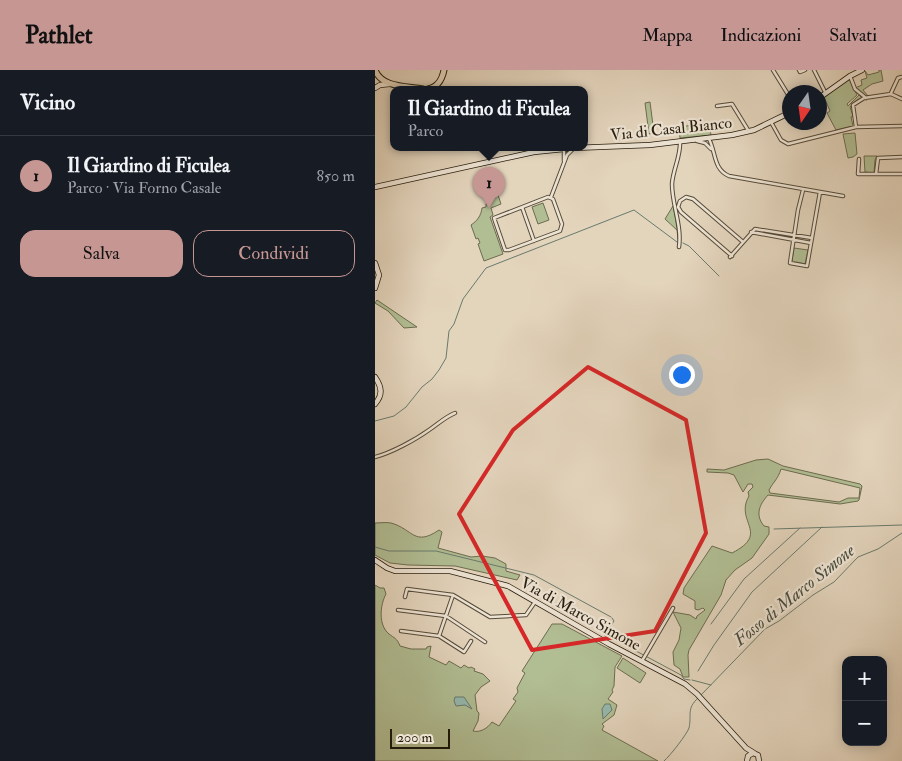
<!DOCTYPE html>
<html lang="it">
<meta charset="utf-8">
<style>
:root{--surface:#171b24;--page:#20242c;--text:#f1f3f6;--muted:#9ea1a6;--line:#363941;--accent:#c59692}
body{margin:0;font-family:"IM FELL Double Pica",serif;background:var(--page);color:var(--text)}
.controls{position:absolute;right:15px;bottom:15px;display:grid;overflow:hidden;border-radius:10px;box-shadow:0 2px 12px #0003}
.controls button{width:45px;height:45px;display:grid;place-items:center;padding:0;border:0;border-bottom:1px solid var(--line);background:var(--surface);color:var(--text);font:25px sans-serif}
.compass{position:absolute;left:407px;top:15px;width:45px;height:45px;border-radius:50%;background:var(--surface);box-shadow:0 2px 12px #0003;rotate:193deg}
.scale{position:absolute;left:15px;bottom:12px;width:60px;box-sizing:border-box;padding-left:5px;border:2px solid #261c0c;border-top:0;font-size:14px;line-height:18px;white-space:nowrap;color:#261c0c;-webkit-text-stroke:4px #ede3d3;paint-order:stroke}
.you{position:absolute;left:306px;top:304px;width:18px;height:18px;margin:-12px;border:4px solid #fff;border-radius:50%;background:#1a73e8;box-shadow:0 0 0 8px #1a73e833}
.badge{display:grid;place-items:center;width:32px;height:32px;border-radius:50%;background:var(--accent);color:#111;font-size:16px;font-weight:700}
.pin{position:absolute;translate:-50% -41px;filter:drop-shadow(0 1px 2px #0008)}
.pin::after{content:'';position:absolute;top:26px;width:18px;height:15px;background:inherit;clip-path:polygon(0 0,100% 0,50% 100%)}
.popup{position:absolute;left:15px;top:16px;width:198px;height:65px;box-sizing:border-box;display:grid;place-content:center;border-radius:10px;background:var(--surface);filter:drop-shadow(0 1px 4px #0005);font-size:16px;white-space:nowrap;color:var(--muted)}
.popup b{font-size:19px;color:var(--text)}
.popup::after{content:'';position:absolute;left:50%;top:100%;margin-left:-10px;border:10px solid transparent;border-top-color:var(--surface)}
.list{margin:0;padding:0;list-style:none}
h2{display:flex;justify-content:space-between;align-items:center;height:65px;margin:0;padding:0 20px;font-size:21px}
h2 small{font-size:16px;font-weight:400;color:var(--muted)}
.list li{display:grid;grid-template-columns:32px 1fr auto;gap:15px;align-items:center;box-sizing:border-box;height:80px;padding:0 20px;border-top:1px solid var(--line)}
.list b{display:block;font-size:19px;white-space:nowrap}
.list p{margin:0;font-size:16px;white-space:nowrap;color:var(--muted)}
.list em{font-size:16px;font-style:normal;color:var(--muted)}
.actions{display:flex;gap:10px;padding:15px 20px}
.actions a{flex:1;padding:11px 0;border:1px solid var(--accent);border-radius:15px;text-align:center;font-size:18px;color:var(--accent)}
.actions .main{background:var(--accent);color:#111}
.map{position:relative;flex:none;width:527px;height:691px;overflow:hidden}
header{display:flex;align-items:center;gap:30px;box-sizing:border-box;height:70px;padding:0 25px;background:var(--accent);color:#111}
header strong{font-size:24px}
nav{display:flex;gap:28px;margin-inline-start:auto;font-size:18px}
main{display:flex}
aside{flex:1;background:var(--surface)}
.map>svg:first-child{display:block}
</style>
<header>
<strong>Pathlet</strong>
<nav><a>Mappa</a><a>Indicazioni</a><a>Salvati</a></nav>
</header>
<main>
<aside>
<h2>Vicino<small></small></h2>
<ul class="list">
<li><span class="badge">1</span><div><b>Il Giardino di Ficulea</b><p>Parco · Via Forno Casale</p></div><em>850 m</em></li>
</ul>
<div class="actions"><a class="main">Salva</a><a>Condividi</a></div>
</aside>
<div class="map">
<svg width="527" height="691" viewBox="0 0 527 691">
<rect width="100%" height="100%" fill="#e3d4bc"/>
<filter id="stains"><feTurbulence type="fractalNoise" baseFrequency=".004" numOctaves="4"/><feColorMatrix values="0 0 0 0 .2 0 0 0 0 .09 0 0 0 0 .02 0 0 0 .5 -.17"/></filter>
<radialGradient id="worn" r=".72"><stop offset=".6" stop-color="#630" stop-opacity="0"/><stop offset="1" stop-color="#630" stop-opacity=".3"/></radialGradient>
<path fill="#b1bd93" stroke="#6c6c50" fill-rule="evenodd" d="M504 0H506L508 11 497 14 488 20 493 26H490L480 18 487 15 486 10 492 8 490 1 493 5 504 2Z
M474 9 482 25 472 34 473 36 484 25 487 28 482 30 475 37 478 46 476 47 478 56 461 60 452 43 455 41 449 27Z
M275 32 279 63 274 64 270 33Z
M334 53 336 65 305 68 304 57Z
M480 63 482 84 478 87 473 88 468 64Z
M489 86H502L500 90 499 103 490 102Z
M123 125 126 134 116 138 118 145 115 147 128 184 109 191 103 174 105 173 103 168 101 169 96 155C102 151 106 146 107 138L111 137V134Z
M168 133 174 150 163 154 157 137Z
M298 136 303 161 290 149Z
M419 178 433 180 430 194 417 191Z
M2 230 42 257 29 258 13 241 0 233Z
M393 389 408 396 485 414 487 416 484 430 483 431 465 434 393 425C384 435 380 445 389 456L394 457V464L377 488 360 500 351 510 346 525 314 580 313 585 314 607H308L305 599 299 595 298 582 304 570 306 558 298 542 315 545 321 549 322 546 330 540 328 538 323 540 320 539V531L308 524 309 518 337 476 357 483C396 463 359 452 374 426L373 422 378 417 377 414H373L368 422 359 405 353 403 332 402V399L349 400 381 390ZM406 399 485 418 484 428H473L464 432 395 423 394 420C399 411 403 409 406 399Z
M0 453C5 453 11 452 16 453 38 459 39 477 64 460L67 462 63 478 96 487 107 486 120 488 131 494V501L145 505 142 510 80 496 33 495 15 493 0 485Z
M0 515 5 518H9L11 524C5 535 3 555 14 564 19 568 22 568 25 576L36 579H51L52 577 56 576 54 587 71 595 74 591 86 598 89 595 94 598 96 597 100 599 99 601 108 604 115 611 106 617 100 625 102 641 104 643 103 651 98 661C105 663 113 658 117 652L124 656 141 631 138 629 143 622 142 618 150 603 147 601 177 554H187L247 586 240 597 239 616 237 620 238 622 233 629 242 635 239 645 227 654 229 656 227 660 283 691H0Z
M248 588 271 603 265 613 242 598Z"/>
<path fill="#95b8ae" stroke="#697a6d" d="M80 627H89L97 639 90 635 81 636 79 631Z
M230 634H235L237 640 228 649 227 639Z"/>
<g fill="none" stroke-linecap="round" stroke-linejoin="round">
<path stroke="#697a6d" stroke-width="1" d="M308 173 314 176 344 206
M0 351 19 346 31 337 47 317 57 309 64 300 71 288 74 261 79 254 88 229 111 198 259 140 302 172
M399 459 527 455
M0 477 14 481H61L159 505 236 547
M237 548 239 551 230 565V566L248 574 306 605 309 609 315 610
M336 554 369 509 425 458
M323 601 339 575 377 522 447 457
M317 610 336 615
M326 625 390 559 404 551 438 525 459 512 483 487 503 479 527 463
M289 691C295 686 312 664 314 658 317 645 311 639 323 628"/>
<defs>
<path id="street" d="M398 0 414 26
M424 0 425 2 430 0
M439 0 450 22
M475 6 480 19 491 28
M516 23 523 8 527 7
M516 24 527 29
M342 36 357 34 373 60
M396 52 406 70 413 74 481 57 527 56
M481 57 478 35 489 28 516 24
M334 69C341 82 338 99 354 106L468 126
M322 71 330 73 336 79
M484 89 483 104H527
M189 91V80
M501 104 503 88 527 87
M428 120 423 140 415 193 432 196 445 122
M173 127 178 129 187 154 185 161 134 180H130L119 148Z
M176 127 192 85 198 79
M147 137 159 171
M376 162 436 173
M304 177C307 155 297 135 297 114 298 99 306 86 305 71
M357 186 306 142 303 137 305 131 311 127 318 129 368 172
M355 187 380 159 437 168
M0 387C16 383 40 370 54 360 63 354 70 347 80 343
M30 527 32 519 78 525
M23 540 71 546 110 572
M26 561 64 566
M96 571 89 582 64 566 78 525 115 547 151 545 160 532
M267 591 298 538"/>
<path id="secondary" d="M0 18 5 15 15 14
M444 28 475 6 487 0
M0 117 159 82 199 78 275 75 357 65 379 60 414 43
M0 193 4 205 0 218
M0 307C7 317 8 325 0 334
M0 490 12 498 20 501H75L133 516 234 574 310 614 322 624 371 678 379 683
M372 691 373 686 378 683 383 685 384 691"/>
<path id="primary" d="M0 0C7 18 32 16 48 19
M53 19C63 17 67 10 69 0"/>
</defs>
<use href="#street" stroke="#554a38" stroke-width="4.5"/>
<use href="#secondary" stroke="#261c0c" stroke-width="6"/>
<use href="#primary" stroke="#261c0c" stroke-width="7"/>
<use href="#street" stroke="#ede3d3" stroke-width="2.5"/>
<use href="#secondary" stroke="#ede3d3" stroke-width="4.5"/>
<use href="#primary" stroke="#e3d4bc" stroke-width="5"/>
</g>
<path fill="none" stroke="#d62828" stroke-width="4" stroke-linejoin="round" d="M213 297 311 350 331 463 280 561 157 580 84 444 138 360Z"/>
<g text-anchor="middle" stroke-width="4.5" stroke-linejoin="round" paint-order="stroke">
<g font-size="16" fill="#261c0c" stroke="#ede3d3">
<text transform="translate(296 58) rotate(-6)" y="6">Via di Casal Bianco</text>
<text transform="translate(206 543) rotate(29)" y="6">Via di Marco Simone</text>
</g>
<g font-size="18" font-style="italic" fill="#474b3d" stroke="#ede3d3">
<text transform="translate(419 525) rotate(-39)" y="6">Fosso di Marco Simone</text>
</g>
</g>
<rect width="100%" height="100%" filter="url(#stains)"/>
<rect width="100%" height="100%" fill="url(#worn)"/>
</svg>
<div class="controls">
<button>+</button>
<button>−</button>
</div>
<svg class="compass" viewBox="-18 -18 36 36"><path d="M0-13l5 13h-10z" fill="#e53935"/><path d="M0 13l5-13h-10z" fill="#9ea1a6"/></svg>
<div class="scale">200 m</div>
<div class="you"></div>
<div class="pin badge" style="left:114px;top:138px">1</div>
<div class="popup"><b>Il Giardino di Ficulea</b>Parco</div>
</div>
</main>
